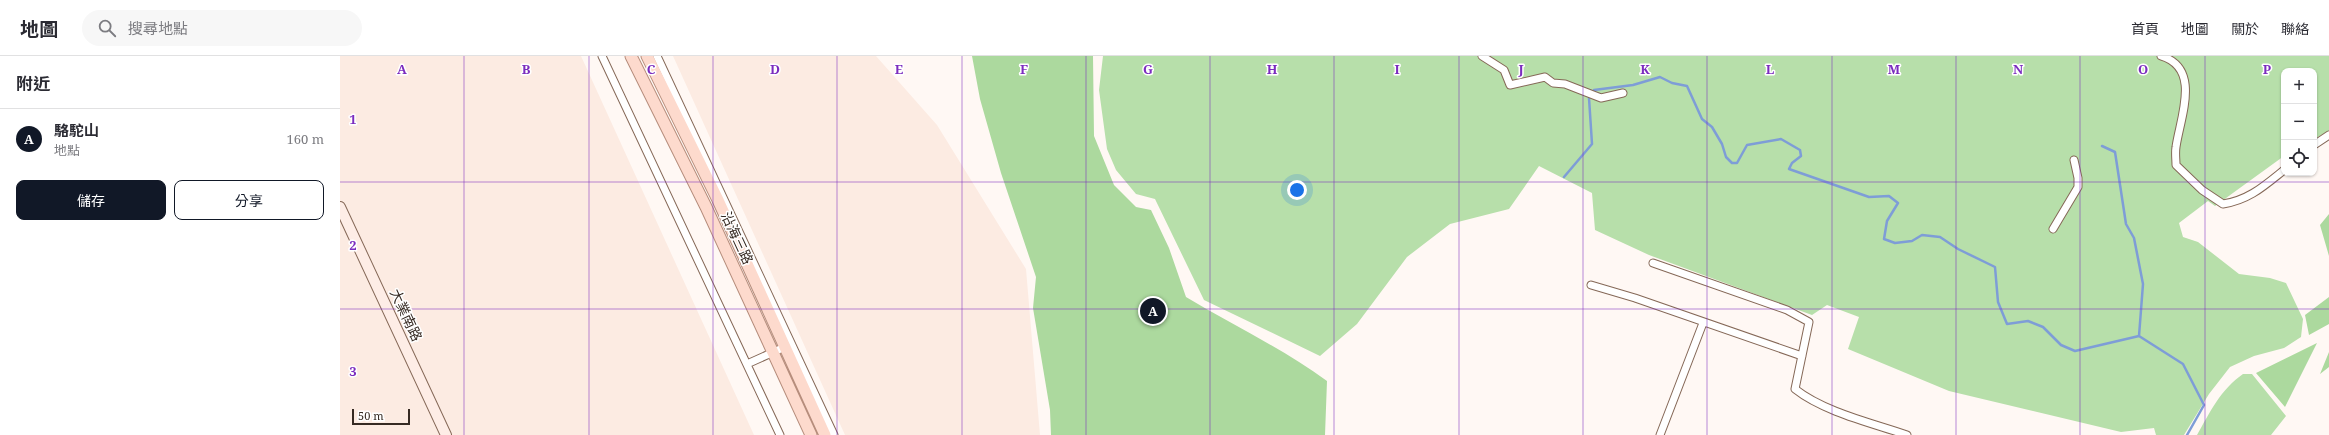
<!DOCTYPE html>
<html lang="zh-TW">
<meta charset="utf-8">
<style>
:root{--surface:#fff;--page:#f7f7f7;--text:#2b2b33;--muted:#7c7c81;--line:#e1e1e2;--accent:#111827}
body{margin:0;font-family:"Noto Serif","Noto Sans TC",serif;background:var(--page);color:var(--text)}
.controls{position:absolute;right:12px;top:12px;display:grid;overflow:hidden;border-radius:8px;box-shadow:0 1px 3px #0004}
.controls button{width:36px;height:36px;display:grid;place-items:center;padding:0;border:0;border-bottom:1px solid var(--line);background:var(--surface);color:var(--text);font:20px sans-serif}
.scale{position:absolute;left:12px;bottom:10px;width:58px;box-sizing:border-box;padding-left:4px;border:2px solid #362a23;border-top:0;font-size:11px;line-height:14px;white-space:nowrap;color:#362a23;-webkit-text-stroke:3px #fff;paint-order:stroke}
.you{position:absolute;left:957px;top:134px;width:14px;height:14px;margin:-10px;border:3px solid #fff;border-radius:50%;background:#1a73e8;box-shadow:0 0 0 6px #1a73e833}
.badge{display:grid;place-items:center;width:26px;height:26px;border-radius:50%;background:var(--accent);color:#fff;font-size:13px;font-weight:700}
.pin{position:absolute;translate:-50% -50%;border:2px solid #fff;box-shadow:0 1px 4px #0006}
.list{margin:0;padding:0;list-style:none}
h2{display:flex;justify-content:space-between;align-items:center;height:52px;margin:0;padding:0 16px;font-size:17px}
h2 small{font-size:13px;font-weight:400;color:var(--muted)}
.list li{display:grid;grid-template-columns:26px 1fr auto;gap:12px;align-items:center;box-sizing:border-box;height:60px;padding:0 16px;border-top:1px solid var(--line)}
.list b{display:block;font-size:15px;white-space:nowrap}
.list p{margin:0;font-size:13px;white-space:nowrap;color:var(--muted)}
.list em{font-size:13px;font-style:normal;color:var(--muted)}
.actions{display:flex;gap:8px;padding:12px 16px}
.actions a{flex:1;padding:9px 0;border:1px solid var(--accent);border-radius:8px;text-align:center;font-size:14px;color:var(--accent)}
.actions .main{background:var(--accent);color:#fff}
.icon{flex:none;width:22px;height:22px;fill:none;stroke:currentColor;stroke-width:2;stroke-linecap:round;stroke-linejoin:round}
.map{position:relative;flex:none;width:1989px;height:379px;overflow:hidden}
header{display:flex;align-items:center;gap:24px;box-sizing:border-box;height:56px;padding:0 20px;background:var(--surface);border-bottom:1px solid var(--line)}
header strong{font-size:19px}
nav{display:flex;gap:22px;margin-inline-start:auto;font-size:14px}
.search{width:280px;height:36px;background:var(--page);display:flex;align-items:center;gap:10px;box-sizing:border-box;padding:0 14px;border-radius:22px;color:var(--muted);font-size:15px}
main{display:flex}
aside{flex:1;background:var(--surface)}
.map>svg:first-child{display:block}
</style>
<header>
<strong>地圖</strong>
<div class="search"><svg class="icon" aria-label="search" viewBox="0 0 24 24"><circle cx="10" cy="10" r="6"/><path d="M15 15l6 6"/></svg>搜尋地點</div>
<nav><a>首頁</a><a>地圖</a><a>關於</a><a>聯絡</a></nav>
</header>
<main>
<aside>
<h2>附近<small></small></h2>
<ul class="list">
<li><span class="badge">A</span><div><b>駱駝山</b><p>地點</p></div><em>160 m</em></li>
</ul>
<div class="actions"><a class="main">儲存</a><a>分享</a></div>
</aside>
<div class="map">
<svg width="1989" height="379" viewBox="0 0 1989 379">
<rect width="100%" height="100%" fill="#fff8f4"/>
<path fill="#fcebe2" d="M0 0H241L414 379H0Z
M333 0H536L597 69 686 213 700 379H505Z"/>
<path fill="#b7dfaa" d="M763 0H1989V75L1974 83V15H1944V100L1875 150 1868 145 1839 167 1843 181 1858 186 1899 218 1930 222 1946 227 1963 263 1961 281 1944 292 1914 300 1890 311 1869 338 1844 379H1816L1814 372 1781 376 1609 335 1508 293 1519 261 1487 249 1472 259 1309 199 1255 174 1252 137 1199 110 1169 153 1110 168 1067 201 1017 268 980 300 864 244 815 143 796 138 776 114 767 93 759 34Z
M1903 318H1912L1946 360 1931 379H1857C1870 356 1881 333 1903 318Z"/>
<path fill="#acd99e" d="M632 0H753L754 80 774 129 796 151 811 154 829 192 846 241C893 269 943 293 987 325L985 379H711L710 354 693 252 696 221 661 117 640 43Z
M1989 158V200L1980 169Z
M1989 241V268L1969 279 1965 259Z
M1977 287 1945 351 1916 317Z
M1989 296V311L1980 318Z"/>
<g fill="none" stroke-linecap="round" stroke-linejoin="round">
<path stroke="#7e9dd7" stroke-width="2.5" d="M1254 34 1293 29 1320 21 1332 27 1347 30 1362 63 1372 71 1382 88 1386 101 1392 107H1397L1407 89 1441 83 1460 94 1461 100 1452 107 1449 113 1529 141 1549 140 1558 147 1547 165 1544 183 1555 187 1572 185 1582 179 1600 181 1618 193 1655 211 1658 246 1667 268 1688 265 1703 271 1721 289 1735 295 1799 280 1843 308 1864 349 1847 379
M1762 90 1775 96 1786 168 1794 182 1803 228 1799 280
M1224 121 1252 88 1249 42"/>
<defs>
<path id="street" d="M262 0 440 379
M317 0 494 379
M1142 0 1164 14 1170 29 1205 21 1213 27 1225 28 1261 42 1283 37
M1821 0C1862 12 1840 62 1836 91 1835 97 1836 103 1836 109L1862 134 1883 148C1909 144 1924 130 1944 114
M1974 89 1989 79
M1713 173 1738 131V122L1734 104
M1313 207 1447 254 1469 266 1455 333C1484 356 1532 367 1567 379
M1251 229 1295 242 1462 300
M407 308 447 290
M1320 379 1363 267"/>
<path id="secondary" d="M0 151 106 379"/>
<path id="primary" d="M291 0 366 151 471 379
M307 0 378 144 485 379"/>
</defs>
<use href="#street" stroke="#856857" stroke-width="9"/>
<use href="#secondary" stroke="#856857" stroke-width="12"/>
<use href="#primary" stroke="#b68d7c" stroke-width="13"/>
<use href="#street" stroke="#fff" stroke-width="7"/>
<use href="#secondary" stroke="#feede6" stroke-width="10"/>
<use href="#primary" stroke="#fddacd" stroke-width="11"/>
</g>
<path fill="none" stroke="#7b2cbf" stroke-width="1" stroke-opacity="0.55" d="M124 0V379M249 0V379M373 0V379M497 0V379M622 0V379M746 0V379M870 0V379M994 0V379M1119 0V379M1243 0V379M1367 0V379M1492 0V379M1616 0V379M1740 0V379M1865 0V379M0 126H1989M0 253H1989"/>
<g text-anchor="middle" stroke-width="3" stroke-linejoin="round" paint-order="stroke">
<g font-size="14" fill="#362a23" stroke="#fff">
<text transform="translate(397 182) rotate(65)" y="5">沿海三路</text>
<text transform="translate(66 259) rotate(65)" y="5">大業南路</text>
</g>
</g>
<g font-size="13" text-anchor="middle" font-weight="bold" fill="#7b2cbf" stroke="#fff" stroke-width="3" stroke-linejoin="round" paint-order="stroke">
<text x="62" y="18">A</text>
<text x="186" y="18">B</text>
<text x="311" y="18">C</text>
<text x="435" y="18">D</text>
<text x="559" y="18">E</text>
<text x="684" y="18">F</text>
<text x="808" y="18">G</text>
<text x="932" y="18">H</text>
<text x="1057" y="18">I</text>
<text x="1181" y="18">J</text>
<text x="1305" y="18">K</text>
<text x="1430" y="18">L</text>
<text x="1554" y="18">M</text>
<text x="1678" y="18">N</text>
<text x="1803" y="18">O</text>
<text x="1927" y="18">P</text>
<text x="13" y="68">1</text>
<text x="13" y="194">2</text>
<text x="13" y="320">3</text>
</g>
</svg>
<div class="controls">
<button>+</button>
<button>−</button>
<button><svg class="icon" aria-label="locate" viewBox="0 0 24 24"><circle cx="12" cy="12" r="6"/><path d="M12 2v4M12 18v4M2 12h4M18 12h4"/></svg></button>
</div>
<div class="scale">50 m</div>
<div class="you"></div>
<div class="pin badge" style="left:813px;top:255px">A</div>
</div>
</main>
